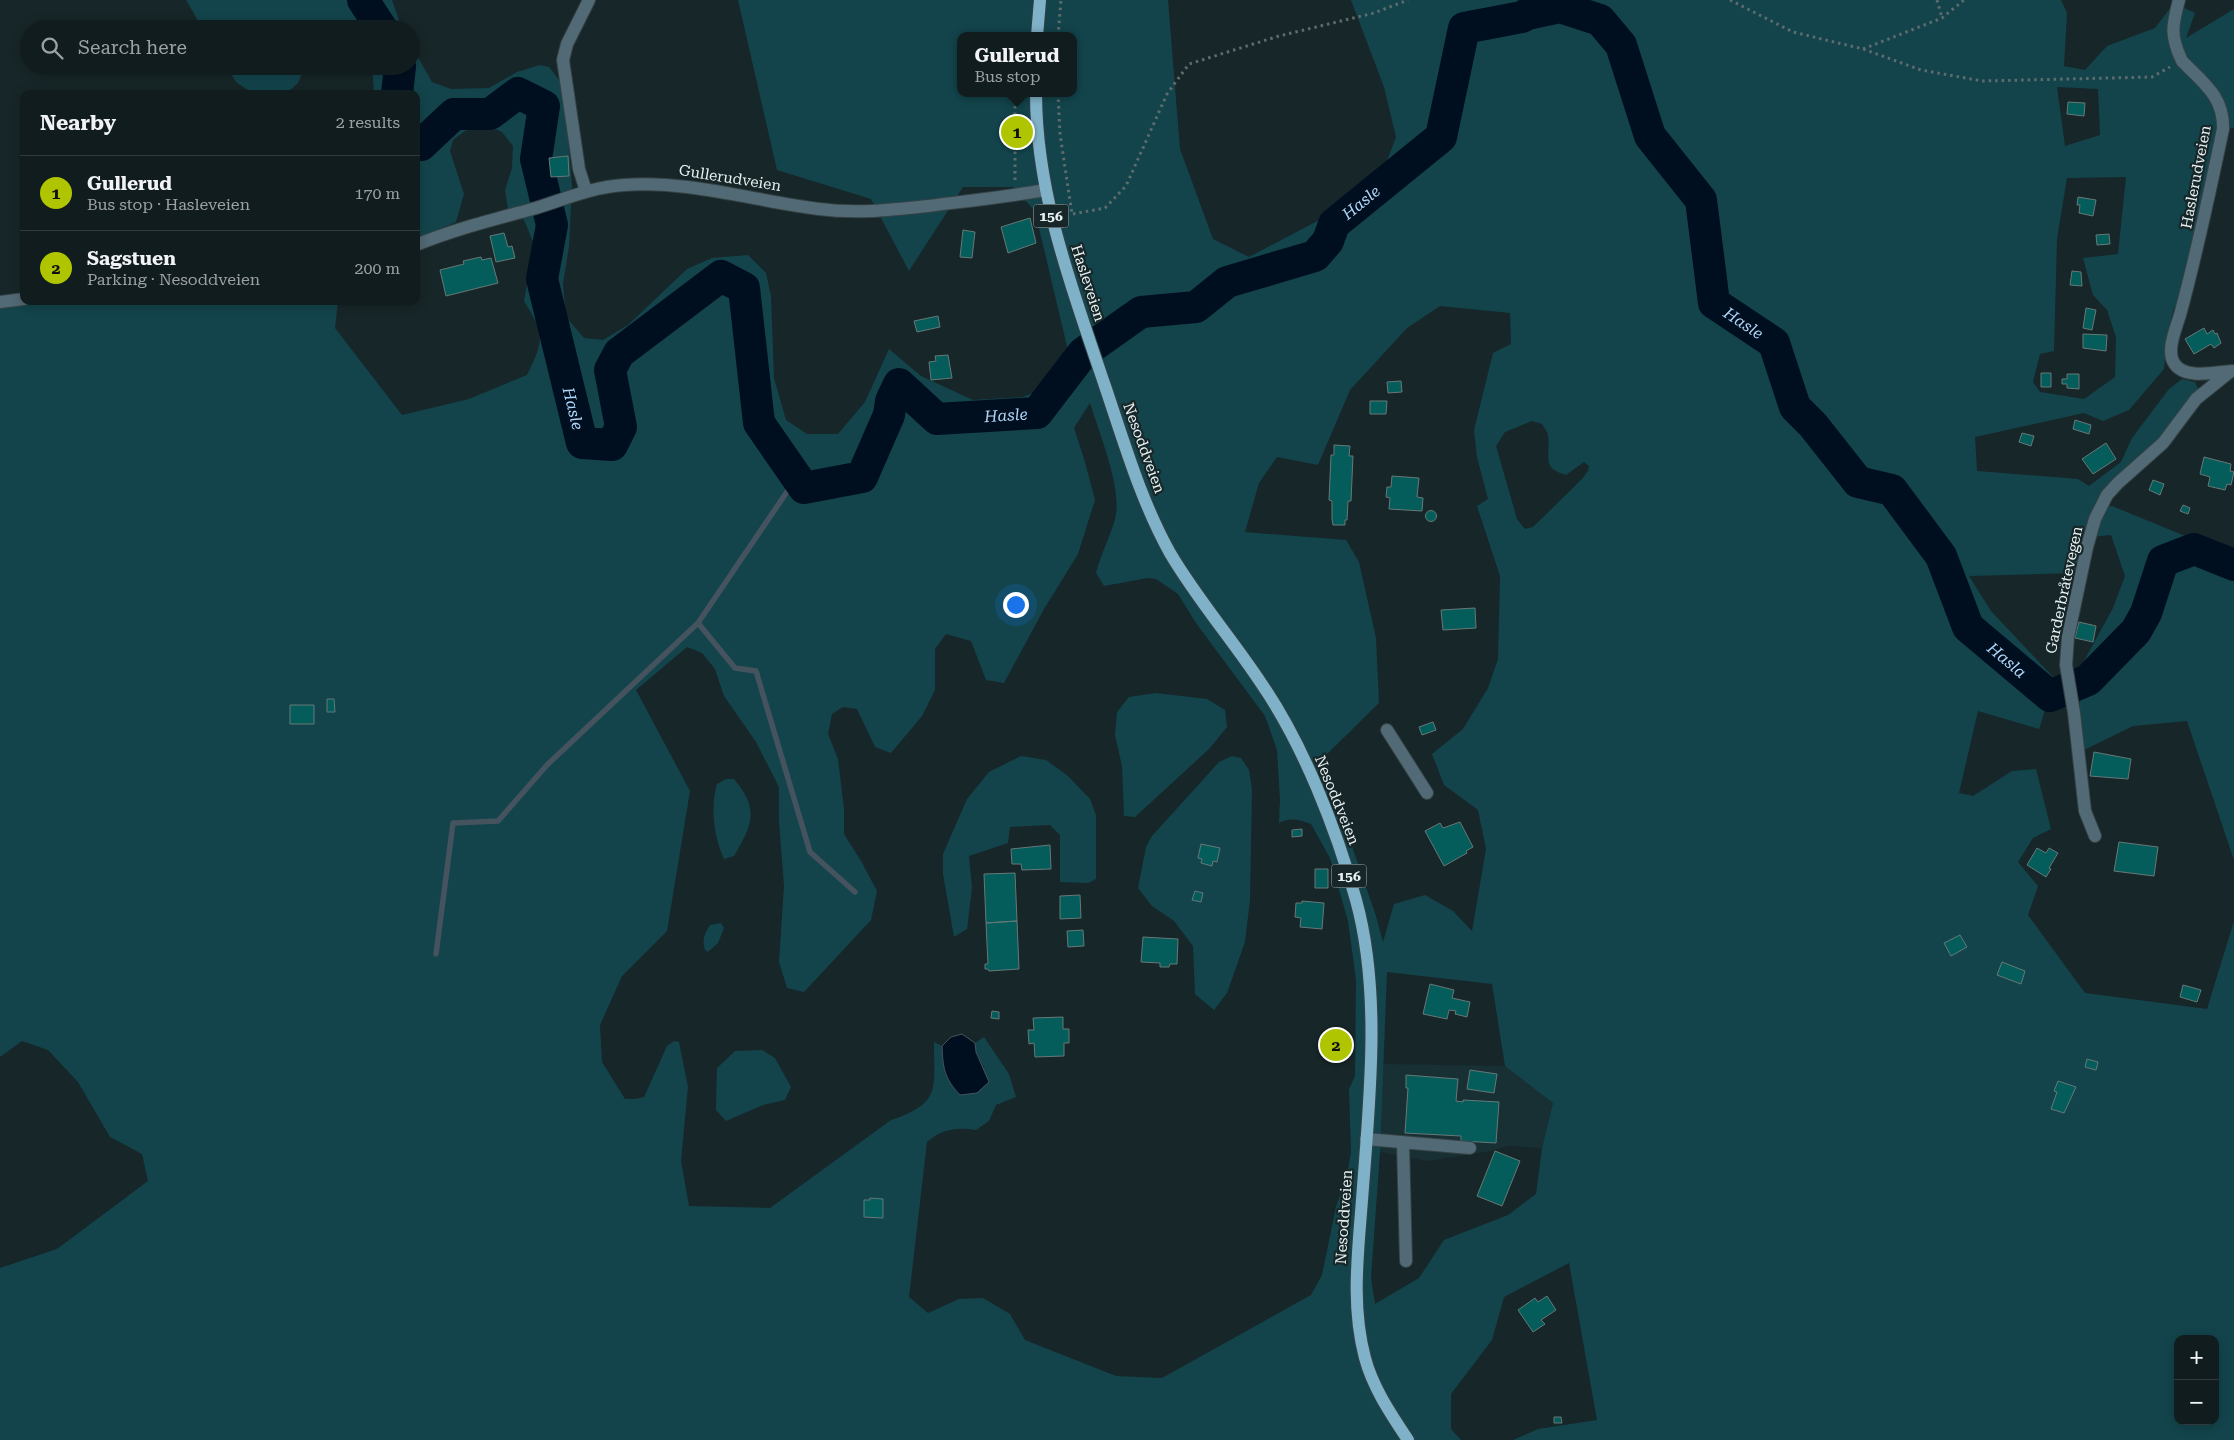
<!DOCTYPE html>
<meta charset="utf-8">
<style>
:root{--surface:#111c1e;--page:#1a2527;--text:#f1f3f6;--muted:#9ca1a4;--line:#303a3c;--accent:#b0c501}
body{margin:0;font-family:"Roboto Serif",serif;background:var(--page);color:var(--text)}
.controls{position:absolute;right:15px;bottom:15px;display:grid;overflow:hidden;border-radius:10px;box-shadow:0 2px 12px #0003}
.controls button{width:45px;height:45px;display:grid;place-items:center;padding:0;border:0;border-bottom:1px solid var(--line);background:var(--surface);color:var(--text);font:25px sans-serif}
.you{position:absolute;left:1015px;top:604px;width:18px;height:18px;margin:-12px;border:4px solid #fff;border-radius:50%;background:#1a73e8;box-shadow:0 0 0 8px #1a73e833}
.badge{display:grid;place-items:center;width:32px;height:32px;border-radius:50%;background:var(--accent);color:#111;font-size:16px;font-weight:700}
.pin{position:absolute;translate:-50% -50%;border:2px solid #fff;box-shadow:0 1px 5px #0006}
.popup{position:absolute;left:957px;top:32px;width:120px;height:65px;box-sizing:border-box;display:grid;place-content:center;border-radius:10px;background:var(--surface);filter:drop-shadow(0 1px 4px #0005);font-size:16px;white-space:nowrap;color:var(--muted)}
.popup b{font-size:19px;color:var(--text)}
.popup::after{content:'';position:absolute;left:50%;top:100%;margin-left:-10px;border:10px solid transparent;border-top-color:var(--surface)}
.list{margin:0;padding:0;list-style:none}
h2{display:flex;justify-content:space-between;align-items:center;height:65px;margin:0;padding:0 20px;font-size:21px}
h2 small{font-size:16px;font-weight:400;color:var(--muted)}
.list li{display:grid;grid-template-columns:32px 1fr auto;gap:15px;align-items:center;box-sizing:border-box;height:75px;padding:0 20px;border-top:1px solid var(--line)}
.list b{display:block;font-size:19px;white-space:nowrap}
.list p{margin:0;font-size:16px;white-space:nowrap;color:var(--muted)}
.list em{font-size:16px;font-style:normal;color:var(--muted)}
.icon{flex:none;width:28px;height:28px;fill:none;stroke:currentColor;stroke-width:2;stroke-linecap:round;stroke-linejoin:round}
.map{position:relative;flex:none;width:2234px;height:1440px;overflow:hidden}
.search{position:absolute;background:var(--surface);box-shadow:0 2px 12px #0003;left:20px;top:20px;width:400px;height:55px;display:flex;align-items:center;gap:12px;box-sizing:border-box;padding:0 18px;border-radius:28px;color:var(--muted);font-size:19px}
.panel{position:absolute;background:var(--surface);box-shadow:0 2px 12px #0003;left:20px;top:90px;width:400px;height:215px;border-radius:10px}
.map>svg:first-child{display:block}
</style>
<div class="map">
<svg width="2234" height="1440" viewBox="0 0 2234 1440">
<rect width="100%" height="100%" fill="#172628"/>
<path fill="#183034" d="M1382 1064 1505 1066 1553 1103 1542 1148 1509 1146 1486 1152 1427 1161 1380 1152Z"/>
<path fill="#13444c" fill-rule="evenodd" d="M186 0H392L402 29H357L348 23 330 21 322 29H203Z
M738 0H1168L1180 149 1213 239 1249 257 1376 190 1396 137 1384 87 1351 0H2061L2067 13 2064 66 2085 70 2107 46 2155 28 2174 3 2195 13 2186 38 2234 9V128L2226 129 2188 302 2174 308 2168 331 2164 369 2129 410 2103 421 2084 413 1975 437 1977 471 2078 479 2089 486 2121 462 2132 438 2169 389 2182 379 2195 382 2199 391 2159 442 2105 490 2093 509 2112 506 2234 556V860L2187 721 2133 726 2082 751 2078 672 2113 608 2125 576 2111 535 2083 538 2074 573 1969 576 1991 611 2055 679 2039 729 1978 711 1959 793 1973 796 2012 771 2036 769 2051 829 2033 838 2018 862 2038 886 2028 915 2085 993 2207 1009 2234 921V1440H1513L1538 1429 1597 1420 1569 1263 1504 1297 1492 1340 1451 1394V1429L1461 1440H0V1268L57 1249 148 1181 142 1154 110 1137 78 1082 48 1050 22 1041 0 1057V297L24 301H338L335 328 402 415 469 399 527 375C544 340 545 335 524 301L534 244 524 220 508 209 505 190 512 168 513 146 502 132 486 125 465 131 453 140 450 151 464 194 456 222 416 239V94H374L372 66H411V45L432 82 451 89 489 88 517 72 540 65 549 67 559 80 566 109 572 186 569 246 563 284 566 317 584 338 603 340 628 325 687 269 712 258 748 255 766 273 771 296 774 378 786 420 807 434H838L865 402 889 349 921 376 973 400 1023 397 1042 389 1070 359 1035 211 1013 187H963L909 271 871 199 777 170ZM961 36H1073V93H961ZM2057 87 2098 89 2100 135 2065 146ZM2126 177 2118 254 2083 258 2093 295 2107 310 2116 337 2115 377 2084 399 2040 392 2033 382 2040 354 2054 351 2057 239 2067 178ZM1440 306 1510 313 1511 344 1493 353 1474 430 1477 457 1488 499 1477 506 1500 576 1498 659 1488 688 1463 729 1432 754 1444 785 1478 810 1486 849 1472 931 1453 911 1425 895 1394 904 1383 942 1376 916 1322 759 1379 703 1376 638 1359 562 1346 540 1245 532 1259 483 1277 457 1318 465 1350 390 1407 328ZM1090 403C1099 433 1123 489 1115 519 1110 537 1101 554 1096 573L1104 586 1148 578 1156 579 1178 594 1196 623 1265 716 1277 750 1280 800 1279 823C1292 817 1299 820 1311 824L1330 858 1348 921 1356 980 1355 1076 1349 1089 1351 1152 1347 1175 1336 1207 1322 1275 1311 1295 1162 1378 1116 1376 1025 1340 1010 1314 983 1298 959 1299 928 1313 909 1297 927 1142C942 1129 956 1127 976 1130L989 1121 996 1105 1016 1097 1009 1074 984 1037 975 1043 976 1052 984 1068 943 1059 942 1046 934 1042C934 1090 941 1103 891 1120L770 1208 689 1206 681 1161 688 1087 679 1042 674 1041 667 1046 644 1097 635 1099H625L602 1062 600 1025 622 976 667 931 690 791 636 690 687 647 702 653 715 669 724 696 756 742 779 787V821L784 886 779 962 787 988 804 992 871 920 877 891 861 861 844 834V809L838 759 828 734 832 714 843 707 857 709 875 747 891 753 922 716 935 690V649L946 634 971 641 986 680 1004 683 1044 609 1078 554 1095 500 1085 462 1074 428ZM1532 421 1542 424C1544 427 1547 431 1548 435 1551 455 1540 468 1566 475L1584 462 1589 466 1588 471 1582 479 1533 527 1525 529 1517 519 1496 446 1505 432ZM1387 972 1492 984 1505 1066 1553 1103 1542 1148 1536 1194 1508 1215 1444 1240 1419 1278 1375 1304 1371 1278 1380 1152ZM2178 1339H2215V1421H2178Z
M226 66H305L298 83 286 94H254L236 82Z
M1156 693 1207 699 1225 710 1227 727 1209 749 1135 817 1124 816 1122 766 1115 735 1117 712 1129 697Z
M1021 756 1046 760 1068 776 1090 799 1096 815V879L1088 883 1060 882V835L1050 825 1010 827 1008 843 969 856 972 888 967 929 954 937 943 874V854L967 799 989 772Z
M1232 756 1241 758 1249 770 1252 790 1250 900 1245 942 1227 993 1214 1010 1195 994 1193 946 1174 921 1152 906 1138 888 1146 847 1152 836 1219 762Z
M726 779H734C760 810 752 825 734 856L724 859C714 837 710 808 717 784Z
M721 923 724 928 718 943 708 952 705 950C702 940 704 934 710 925Z
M762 1050 775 1058 791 1087 785 1100 763 1105 726 1121 716 1110 717 1068 735 1051Z"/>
<path fill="#000f20" stroke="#45535f" d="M962 1034 975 1043 976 1052 989 1082 977 1093 960 1095C944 1078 943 1068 942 1046L951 1037Z"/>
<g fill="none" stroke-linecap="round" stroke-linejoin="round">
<path stroke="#45535f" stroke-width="5.5" d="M698 623 735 668 756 671 810 852 855 892
M436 954 453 823 498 821 547 765 698 623 797 477"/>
<g stroke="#000f20" stroke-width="32">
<path d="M363 0 382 29"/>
<path d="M397 94 400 66"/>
<path id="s1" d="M416 144 421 145 454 114H490L518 93 544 106 536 159 552 225 542 279 582 443 612 445 621 427 610 370 619 353 721 276 744 288 759 423 804 488 862 477 889 415 891 401 899 384 937 419 1037 413 1083 353 1141 312 1196 307 1227 282 1315 256 1328 241 1334 224 1441 137 1464 28 1522 17 1527 14 1560 7 1600 20 1621 45 1650 136 1701 200 1714 303 1774 343 1795 407 1813 425 1858 482 1892 490 1941 556 1968 627 2050 696 2088 680 2136 631 2146 613 2163 561 2194 549 2234 565"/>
</g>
</g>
<path fill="#045d5a" stroke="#677877" d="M2068 102 2085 103 2084 116 2067 114Z
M568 156 569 176 551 177 549 158Z
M2078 197 2096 200 2093 216 2079 213 2080 205H2077Z
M1030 218 1036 243 1008 253 1001 227Z
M963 230 975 232 972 258 960 257Z
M504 233 508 247 512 246 515 258 496 262 490 236Z
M2109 234 2110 244 2097 245 2096 235Z
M481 257 482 260 491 258 498 283 446 296 440 270 464 264 463 261Z
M2072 271 2081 272 2082 286 2070 285Z
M2086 308 2096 310 2092 330 2083 328Z
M938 316 940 327 917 332 914 321Z
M2204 328 2207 334 2213 330 2215 334 2217 333 2221 343 2214 348 2211 344 2194 354 2185 339Z
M2083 334 2107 335 2106 351 2083 348Z
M948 355 952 378 931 380 929 362 936 361 935 356Z
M2041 373H2051V387H2041Z
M2067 374H2079V389L2067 388V384H2062V379H2067Z
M1401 381 1402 392 1388 393 1387 382Z
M1370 401H1387L1386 414H1370Z
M2075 420 2091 425 2089 434 2073 429Z
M2022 433 2034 436 2031 446 2019 442Z
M2106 443 2116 459 2093 474 2082 459Z
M1334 445 1350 446 1349 456H1353L1351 501H1348L1347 520H1345V525H1333L1332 519V501L1329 500 1331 455H1334Z
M2204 457 2231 464 2230 471 2234 472 2231 485 2227 484 2225 490 2208 486 2210 477 2200 474Z
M1392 476 1419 478 1417 497 1423 498 1422 511 1389 509 1390 498 1386 497 1387 487H1391Z
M2153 480 2164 484 2160 495 2149 490Z
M2183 505 2190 508 2188 514 2180 511Z
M1425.5 516a5.5 5.5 0 1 1 11 0a5.5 5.5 0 1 1-11 0Z
M1475 608 1476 628 1443 630 1441 610Z
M2079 622 2096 626 2093 642 2075 638Z
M327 699H334L335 712H327Z
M290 705H314V724H290Z
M1433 722 1436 730 1422 735 1419 727Z
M2094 752 2131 759 2128 779 2090 776Z
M1460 822 1473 847 1466 851 1467 853 1444 866 1425 831 1440 823 1443 828Z
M1302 829V836L1292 837V830Z
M2119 842 2158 847 2154 876 2114 871Z
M1201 844 1220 848 1217 862 1213 861 1212 866 1201 863 1202 859 1198 858Z
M1050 845 1051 869 1022 870 1021 864H1012L1011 849Z
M2037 848 2046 853 2049 848 2058 853 2049 868 2051 869 2046 877 2027 865Z
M1315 869H1328V888H1315Z
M1015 873 1017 921 986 923 984 874Z
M1195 891 1203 893 1201 902 1192 900Z
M1080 895 1081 918 1060 919V896Z
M1302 901 1324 903 1322 929 1300 927 1301 918 1295 917 1296 903H1302Z
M1017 921 1019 969 989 971 988 969H985V964H988L986 923Z
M1083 930 1084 946 1068 947 1067 931Z
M1960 935 1967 947 1951 956 1944 943Z
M1143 937 1178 939 1177 964H1170L1169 967H1160V963L1141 962Z
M2002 962 2025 971 2021 984 1997 975Z
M1430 984 1454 990 1452 998 1470 1002 1467 1017 1455 1014 1456 1011 1449 1010 1447 1019 1423 1014Z
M2183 985 2201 990 2197 1002 2180 997Z
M992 1011 999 1012V1019L991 1018Z
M1063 1017V1029H1069V1043H1064V1056L1035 1057 1034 1043 1029 1044 1028 1030H1034L1033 1018Z
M2087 1059 2098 1062 2096 1070 2085 1067Z
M1470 1070 1497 1074 1494 1093 1467 1089Z
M1406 1075 1458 1079 1456 1101 1463 1102V1100L1499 1102 1496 1143 1461 1141V1136L1405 1133 1408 1088H1406Z
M2058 1081 2076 1087 2064 1113 2051 1109 2057 1092 2054 1091Z
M1495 1151 1520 1161 1502 1206 1477 1196Z
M870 1198 883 1199V1218L864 1217V1200H870Z
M1547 1296 1556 1310 1541 1320 1545 1324 1533 1332 1518 1310 1535 1298 1538 1302Z
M1554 1417H1561L1562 1423H1554Z"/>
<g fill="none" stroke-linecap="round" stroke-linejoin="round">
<defs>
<path id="minor" d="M2179 0C2172 26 2170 36 2182 61 2203 83 2224 96 2223 129 2210 191 2197 253 2180 315 2176 328 2166 351 2174 363 2184 380 2216 372 2232 371
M586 191 579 169 563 60 567 44 589 0
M416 245C455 229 496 219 536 208 565 199 592 187 624 185 689 180 754 201 819 209 856 214 891 210 928 206 967 201 1006 197 1045 190
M0 302 24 299
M1387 730 1427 793
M2095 836 2085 811 2074 713 2066 665 2068 637 2087 547 2095 519 2107 495 2118 483 2163 443 2196 399 2231 371
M1366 1139 1470 1148
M1403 1143 1406 1261"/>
<path id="major" d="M1037 36 1040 0
M1036 93C1036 195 1073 291 1105 386 1124 442 1141 501 1170 553 1197 599 1232 639 1261 683 1303 744 1336 828 1356 900 1382 994 1369 1104 1362 1200 1358 1253 1351 1306 1365 1358 1373 1388 1391 1414 1408 1440"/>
</defs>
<use href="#minor" stroke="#344244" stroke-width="14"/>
<use href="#major" stroke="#344244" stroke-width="14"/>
<path stroke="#5e6c6d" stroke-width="3" stroke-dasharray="2.5 4" stroke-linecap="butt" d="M1730 0 1793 32 1863 49 1921 70 1982 81 2152 77 2170 67
M1937 0 1942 18
M1058 36 1061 0
M1863 49 1942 18 1964 0
M1015 93V180
M1058 93 1060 134 1072 214
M1073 214 1105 208 1126 186 1167 94 1189 64 1279 36 1374 13 1408 0"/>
<use href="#minor" stroke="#526a75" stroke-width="12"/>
<use href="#major" stroke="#7fb2c8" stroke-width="12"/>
</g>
<g text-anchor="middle" stroke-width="4.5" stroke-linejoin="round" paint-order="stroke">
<g fill="#172628" stroke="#a9b4b5" stroke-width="1">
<rect x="1033.5" y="204.5" width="35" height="23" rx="4"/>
<rect x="1331.5" y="864.5" width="35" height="23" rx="4"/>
</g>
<g font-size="14" font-weight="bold" fill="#e7f1f2">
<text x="1051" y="221">156</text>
<text x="1349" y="881">156</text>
</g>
<g font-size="15" fill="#e7f1f2" stroke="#172628">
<text transform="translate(2196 177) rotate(-79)" y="5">Haslerudveien</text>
<text transform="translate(730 178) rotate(9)" y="5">Gullerudveien</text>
<text transform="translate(1088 283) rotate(72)" y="5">Hasleveien</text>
<text transform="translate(1144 448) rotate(70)" y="5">Nesoddveien</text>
<text transform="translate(2064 590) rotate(-78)" y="5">Garderbråtevegen</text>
<text transform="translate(1337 800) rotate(68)" y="5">Nesoddveien</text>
<text transform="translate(1344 1217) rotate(-86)" y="5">Nesoddveien</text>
</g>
<g font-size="16" font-style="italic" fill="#afd5f7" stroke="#172628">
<text dy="6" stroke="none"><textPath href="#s1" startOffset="1709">Hasle</textPath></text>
<text dy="6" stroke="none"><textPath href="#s1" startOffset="2414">Hasle</textPath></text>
<text dy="6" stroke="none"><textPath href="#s1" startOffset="460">Hasle</textPath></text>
<text dy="6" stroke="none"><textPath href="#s1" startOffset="1272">Hasle</textPath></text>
<text dy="6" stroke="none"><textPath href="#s1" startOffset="2860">Hasla</textPath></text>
</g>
</g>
</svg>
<div class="controls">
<button>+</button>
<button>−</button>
</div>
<div class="you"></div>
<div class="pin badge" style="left:1017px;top:132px">1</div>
<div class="popup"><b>Gullerud</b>Bus stop</div>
<div class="pin badge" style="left:1336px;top:1045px">2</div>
<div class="search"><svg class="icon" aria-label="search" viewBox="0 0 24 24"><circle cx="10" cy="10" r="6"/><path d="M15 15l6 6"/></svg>Search here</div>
<section class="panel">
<h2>Nearby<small>2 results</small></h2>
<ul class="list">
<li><span class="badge">1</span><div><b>Gullerud</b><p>Bus stop · Hasleveien</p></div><em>170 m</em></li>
<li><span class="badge">2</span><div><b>Sagstuen</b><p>Parking · Nesoddveien</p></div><em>200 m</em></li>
</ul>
</section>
</div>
